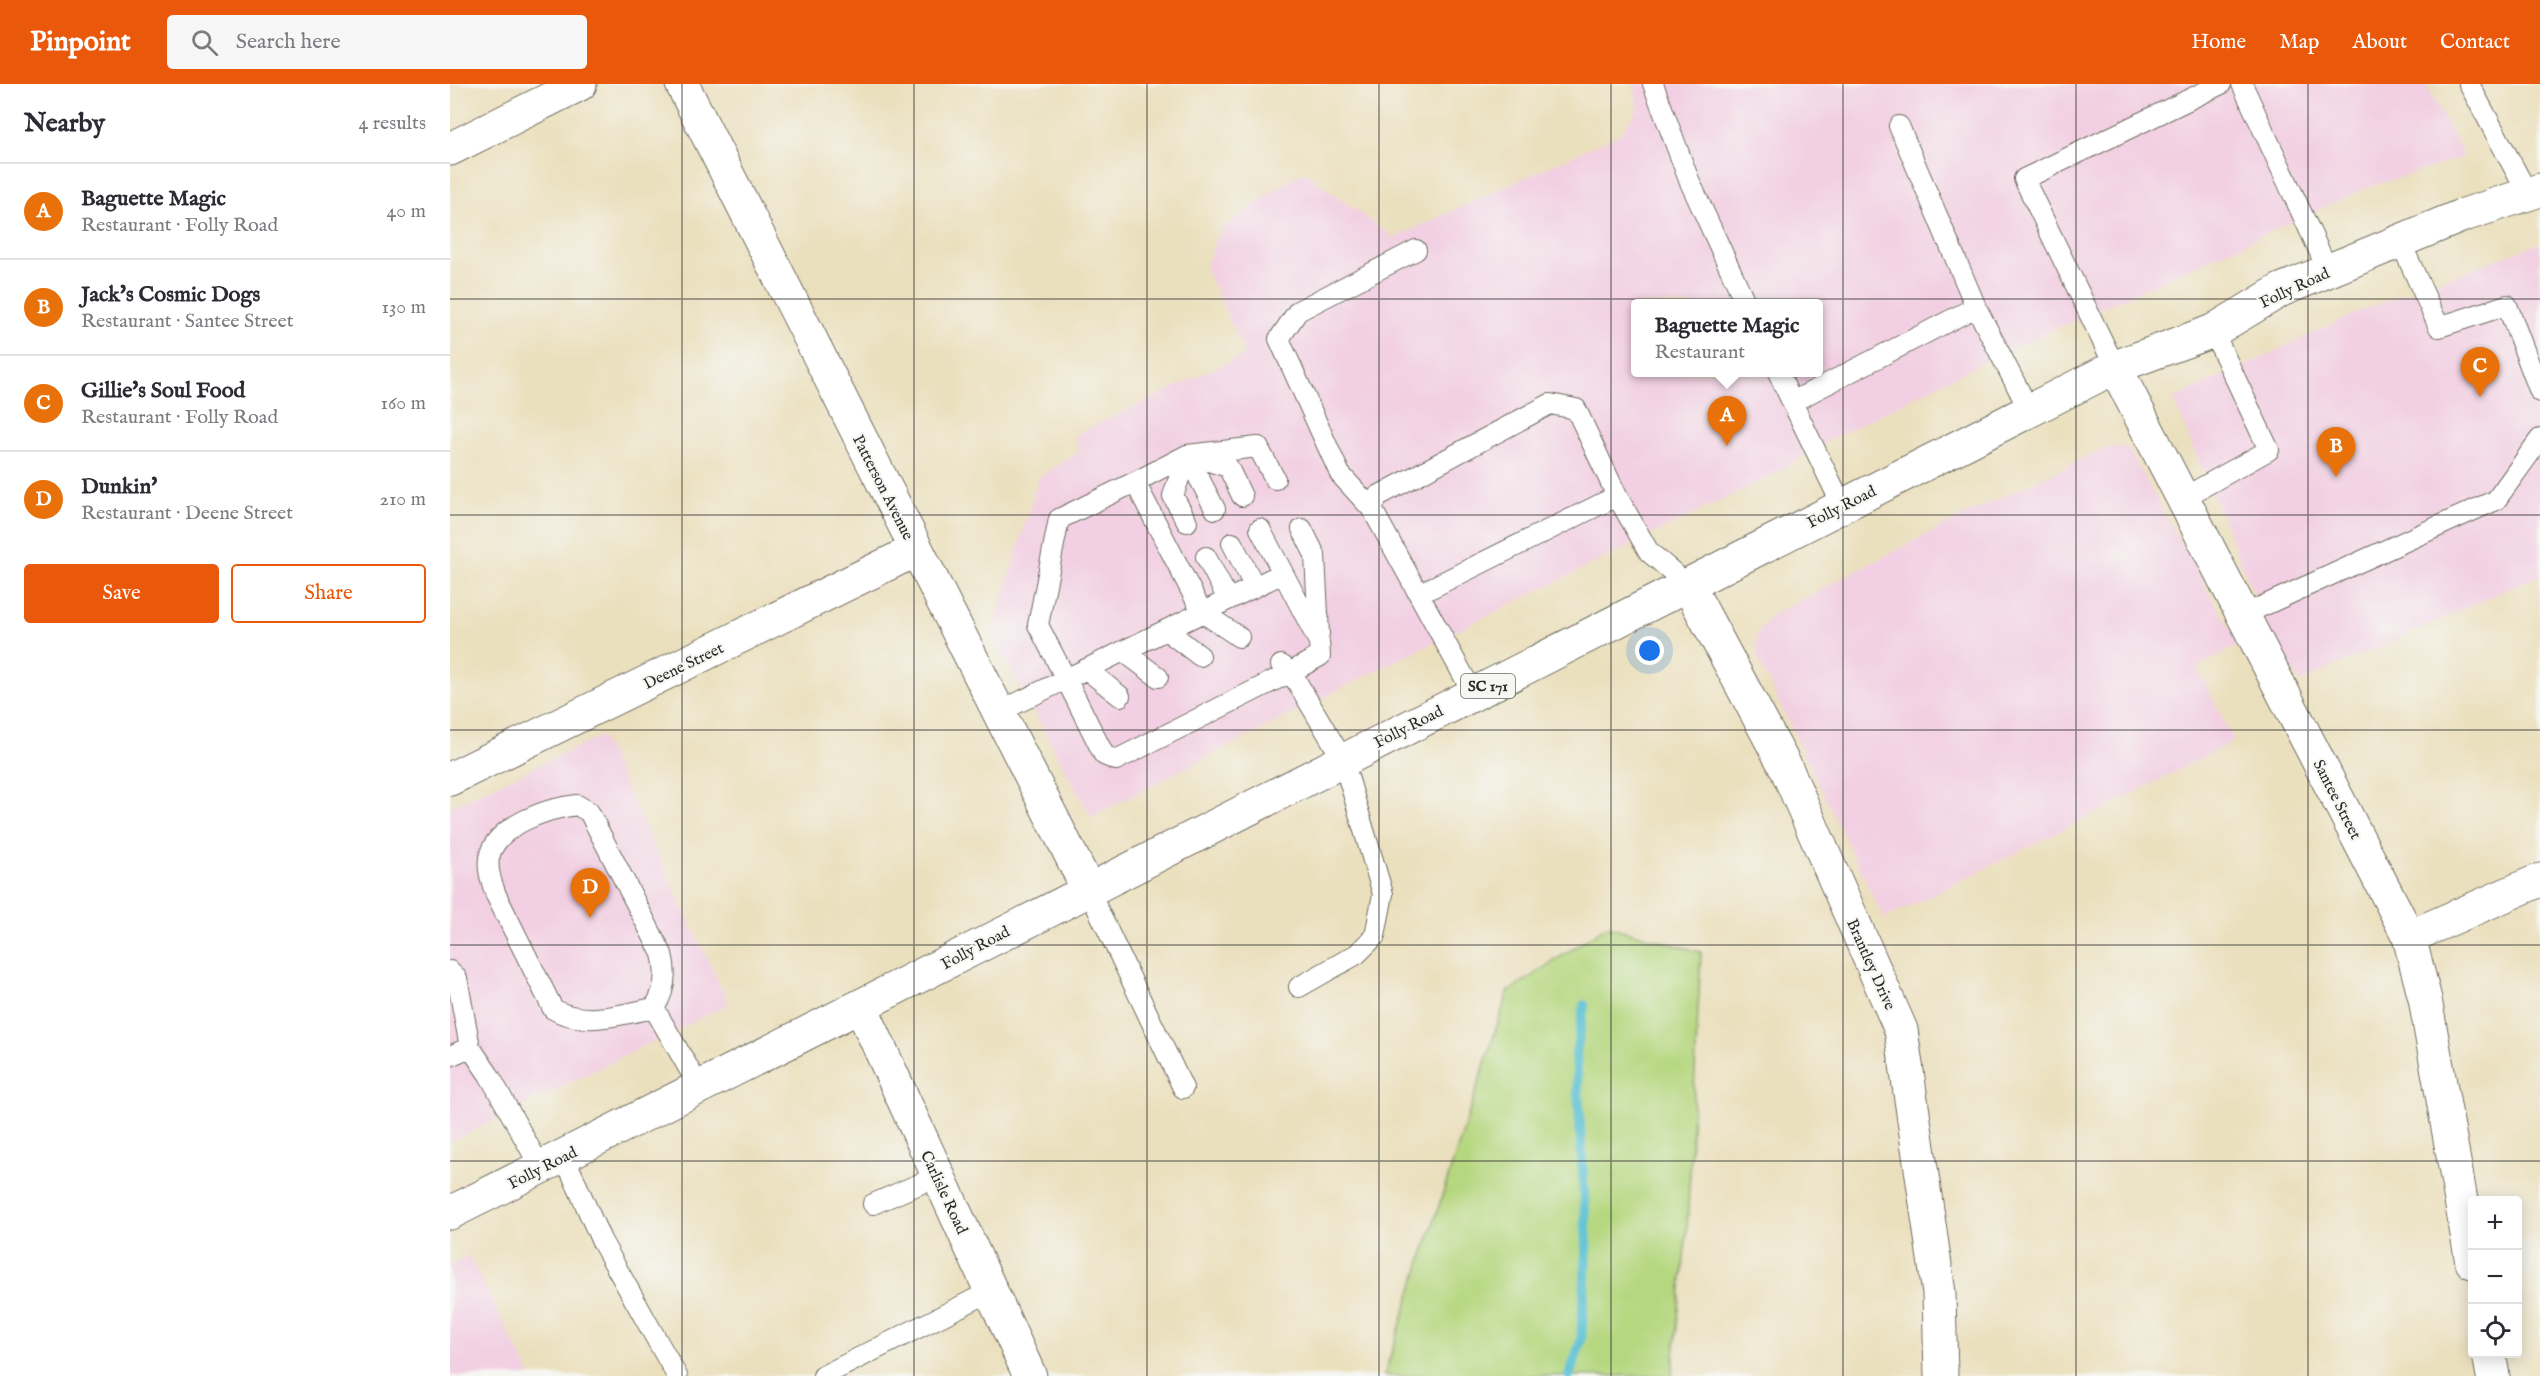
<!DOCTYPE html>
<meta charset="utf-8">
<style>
:root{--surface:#fff;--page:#f7f7f7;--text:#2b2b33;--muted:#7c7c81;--line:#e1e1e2;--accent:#ea580c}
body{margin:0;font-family:"IM FELL English",serif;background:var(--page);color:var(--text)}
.controls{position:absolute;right:18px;bottom:18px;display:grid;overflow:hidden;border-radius:6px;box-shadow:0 3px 15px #0003}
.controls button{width:54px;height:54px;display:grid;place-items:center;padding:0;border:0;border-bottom:2px solid var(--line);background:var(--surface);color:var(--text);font:30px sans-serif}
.you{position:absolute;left:1200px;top:567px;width:21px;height:21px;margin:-15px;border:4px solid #fff;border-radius:50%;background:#1a73e8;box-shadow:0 0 0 9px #1a73e833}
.badge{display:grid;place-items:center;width:39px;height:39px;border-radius:50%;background:var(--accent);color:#fff;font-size:20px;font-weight:700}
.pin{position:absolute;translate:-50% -50px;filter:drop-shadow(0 2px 3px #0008)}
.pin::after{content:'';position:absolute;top:32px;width:21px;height:18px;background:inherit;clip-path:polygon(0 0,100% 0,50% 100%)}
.popup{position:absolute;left:1181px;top:215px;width:192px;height:78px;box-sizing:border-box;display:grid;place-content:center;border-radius:6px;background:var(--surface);filter:drop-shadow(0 2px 4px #0005);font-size:20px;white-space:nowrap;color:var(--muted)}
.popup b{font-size:22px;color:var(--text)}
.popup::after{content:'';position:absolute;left:50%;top:100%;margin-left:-12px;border:12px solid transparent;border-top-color:var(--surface)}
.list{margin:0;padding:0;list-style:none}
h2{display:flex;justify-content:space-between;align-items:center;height:78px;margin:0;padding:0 24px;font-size:26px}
h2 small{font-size:20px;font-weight:400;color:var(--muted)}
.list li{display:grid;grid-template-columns:39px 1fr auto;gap:18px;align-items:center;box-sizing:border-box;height:96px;padding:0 24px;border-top:2px solid var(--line)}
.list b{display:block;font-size:22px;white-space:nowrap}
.list p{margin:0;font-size:20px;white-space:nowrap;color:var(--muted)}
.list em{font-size:20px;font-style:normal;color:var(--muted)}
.actions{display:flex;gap:12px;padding:18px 24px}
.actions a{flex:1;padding:14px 0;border:2px solid var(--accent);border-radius:6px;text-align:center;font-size:21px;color:var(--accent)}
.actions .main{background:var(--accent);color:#fff}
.icon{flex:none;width:33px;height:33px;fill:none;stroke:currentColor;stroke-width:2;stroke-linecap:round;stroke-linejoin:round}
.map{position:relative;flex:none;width:2090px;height:1292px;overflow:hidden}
header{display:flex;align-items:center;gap:36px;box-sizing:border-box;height:84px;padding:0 30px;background:var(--accent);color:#fff}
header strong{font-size:28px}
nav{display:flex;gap:33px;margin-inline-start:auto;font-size:21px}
.search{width:420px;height:54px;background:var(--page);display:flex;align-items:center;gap:15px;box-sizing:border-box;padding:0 21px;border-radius:6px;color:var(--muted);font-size:22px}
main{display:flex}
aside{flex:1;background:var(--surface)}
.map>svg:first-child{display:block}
</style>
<header>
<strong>Pinpoint</strong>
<div class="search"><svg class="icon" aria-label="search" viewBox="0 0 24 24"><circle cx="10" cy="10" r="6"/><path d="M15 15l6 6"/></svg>Search here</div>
<nav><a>Home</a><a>Map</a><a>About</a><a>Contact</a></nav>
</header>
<main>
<aside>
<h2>Nearby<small>4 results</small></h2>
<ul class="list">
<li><span class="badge" style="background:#e8710a">A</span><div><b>Baguette Magic</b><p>Restaurant · Folly Road</p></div><em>40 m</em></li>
<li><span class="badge" style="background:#e8710a">B</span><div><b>Jack's Cosmic Dogs</b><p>Restaurant · Santee Street</p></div><em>130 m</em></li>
<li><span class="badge" style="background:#e8710a">C</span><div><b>Gillie's Soul Food</b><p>Restaurant · Folly Road</p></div><em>160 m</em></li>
<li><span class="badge" style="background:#e8710a">D</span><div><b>Dunkin'</b><p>Restaurant · Deene Street</p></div><em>210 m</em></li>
</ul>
<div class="actions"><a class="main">Save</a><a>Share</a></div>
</aside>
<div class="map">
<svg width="2090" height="1292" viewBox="0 0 2090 1292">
<rect width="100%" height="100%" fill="#f6f6f2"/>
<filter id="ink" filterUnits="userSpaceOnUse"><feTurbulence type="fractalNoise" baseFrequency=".0167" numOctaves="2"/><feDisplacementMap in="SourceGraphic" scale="12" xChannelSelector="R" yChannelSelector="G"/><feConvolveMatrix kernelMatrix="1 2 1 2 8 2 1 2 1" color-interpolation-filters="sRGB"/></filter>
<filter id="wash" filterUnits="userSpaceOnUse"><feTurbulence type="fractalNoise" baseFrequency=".008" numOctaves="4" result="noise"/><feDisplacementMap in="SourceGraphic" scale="24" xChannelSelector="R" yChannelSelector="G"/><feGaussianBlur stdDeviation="1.35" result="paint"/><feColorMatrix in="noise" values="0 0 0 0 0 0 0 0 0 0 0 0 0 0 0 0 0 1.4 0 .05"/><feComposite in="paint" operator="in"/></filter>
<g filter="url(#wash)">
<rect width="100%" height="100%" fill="#ebe0be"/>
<path fill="#f2cfe2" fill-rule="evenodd" d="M1184 0H1976L2014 73 1917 104 1537 276 1379 356 1321 392 921 589 641 733 542 550 589 393 630 367 624 351 795 270 755 182 771 146 824 106 854 88 944 154 1170 50 1188 25ZM1186 220H1368V288H1186Z
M2090 159V491L1850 598 1821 551 1723 315 1913 226Z
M1677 363 1789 561 1747 583 1784 657 1646 729 1434 835 1307 573 1306 551 1320 532 1497 440 1655 364Z
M151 652 279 920 0 1058V723Z
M19 1172 81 1292H0V1182Z"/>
<path fill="#b5d77f" stroke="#708155" stroke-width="1.5" d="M1157 842 1251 868 1237 1145 1222 1292H934L1058 908Z"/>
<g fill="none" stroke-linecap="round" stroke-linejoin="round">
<path stroke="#55bfd1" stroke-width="10" d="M1119 1292 1131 1257 1137 1163 1126 970 1134 921"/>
</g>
</g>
<g filter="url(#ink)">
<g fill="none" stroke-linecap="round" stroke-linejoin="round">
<defs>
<path id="lane" d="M1203 0 1239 96 1296 220
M1792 0 1878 186
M2019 0 2078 110
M1449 42 1526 223
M1950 157 1989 243 2057 221 2090 308
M1665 283 1574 95 1771 0
M1328 288 1342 318
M737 371 808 363 825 395
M737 371 723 412 737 438
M745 373 778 383 792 412
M685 398 737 371 765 425
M1733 414 1819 366 1763 247
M1392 421 1342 318 1526 223 1579 326
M922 425 890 390 829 255 848 227 966 166
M810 445 833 489
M852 445 865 471 869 550
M782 459 805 503
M756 473 778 515
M969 510 1167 412
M1793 531 2046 416 2090 355
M716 546 750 572
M789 553 752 528 685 398 609 435 588 541 616 595C688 560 761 524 833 489L869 558 870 572 841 588 831 581
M673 567 708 593
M636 585 670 612
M1023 609 922 425 928 412 1100 320 1126 325 1167 412 1199 468 1238 501
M549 628 616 595 654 671 666 676 841 588 893 676 933 810 925 852 907 870 849 903
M127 721 139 728 212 870C217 889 215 908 204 924 172 930 134 943 103 925L46 811C42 799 37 787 39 774 45 741 99 724 127 721Z
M638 805 733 1004
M0 887 7 894 20 963
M204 924 250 1004
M0 972 20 963 39 991 91 1084
M114 1072 151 1156 227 1292
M423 1120 488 1092
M373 1292 541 1207"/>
<path id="street" d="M232 0 638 805
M0 65 130 0
M1665 283 1959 853 1975 915 2022 1178
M1238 501 1336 684 1451 946 1489 1209 1491 1292
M0 695 466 466
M1959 853 2090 796
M411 923 580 1292
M2039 1270 2043 1292"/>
<path id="primary" d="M0 1129C557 851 1110 564 1665 283L1763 247 1831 206 2011 132 2090 106"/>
</defs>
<use href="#lane" stroke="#6e6a5e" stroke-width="22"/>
<use href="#street" stroke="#6e6a5e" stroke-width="35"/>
<use href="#primary" stroke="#6e6a5e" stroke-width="35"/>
<use href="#lane" stroke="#fff" stroke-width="20"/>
<use href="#street" stroke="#fff" stroke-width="33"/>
<use href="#primary" stroke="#fff" stroke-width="33"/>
</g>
</g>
<path fill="none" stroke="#2b2b2b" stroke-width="1.5" stroke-opacity="0.55" d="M232 0V1292M464 0V1292M697 0V1292M929 0V1292M1161 0V1292M1393 0V1292M1626 0V1292M1858 0V1292M0 215H2090M0 431H2090M0 646H2090M0 861H2090M0 1077H2090"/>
<g text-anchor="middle" stroke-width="4.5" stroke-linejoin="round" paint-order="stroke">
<rect fill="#f6f6f2" stroke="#686867" stroke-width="1.5" x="1011" y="590" width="54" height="24" rx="4.5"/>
<g font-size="15" font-weight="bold" fill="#2b2b2b">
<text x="1038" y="607">SC 171</text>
</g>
<g font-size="16" fill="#2b2b2b" stroke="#f6f6f2">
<text transform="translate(1844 203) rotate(-25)" y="6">Folly Road</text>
<text transform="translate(434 403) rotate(63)" y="6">Patterson Avenue</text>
<text transform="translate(1391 422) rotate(-27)" y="6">Folly Road</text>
<text transform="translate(233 581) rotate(-26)" y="6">Deene Street</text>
<text transform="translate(958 642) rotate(-27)" y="6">Folly Road</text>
<text transform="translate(1888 715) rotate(63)" y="6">Santee Street</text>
<text transform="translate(525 863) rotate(-28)" y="6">Folly Road</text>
<text transform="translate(1422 880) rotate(66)" y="6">Brantley Drive</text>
<text transform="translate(92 1083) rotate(-27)" y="6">Folly Road</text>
<text transform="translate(495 1108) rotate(65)" y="6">Carlisle Road</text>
</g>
</g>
</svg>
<div class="controls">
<button>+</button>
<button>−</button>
<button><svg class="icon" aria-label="locate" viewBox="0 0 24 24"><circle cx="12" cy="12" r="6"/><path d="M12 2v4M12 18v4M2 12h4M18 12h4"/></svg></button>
</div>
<div class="you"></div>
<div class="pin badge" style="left:1277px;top:362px;background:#e8710a">A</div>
<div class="popup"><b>Baguette Magic</b>Restaurant</div>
<div class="pin badge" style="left:1886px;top:393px;background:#e8710a">B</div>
<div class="pin badge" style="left:2030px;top:313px;background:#e8710a">C</div>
<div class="pin badge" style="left:140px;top:834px;background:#e8710a">D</div>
</div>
</main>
